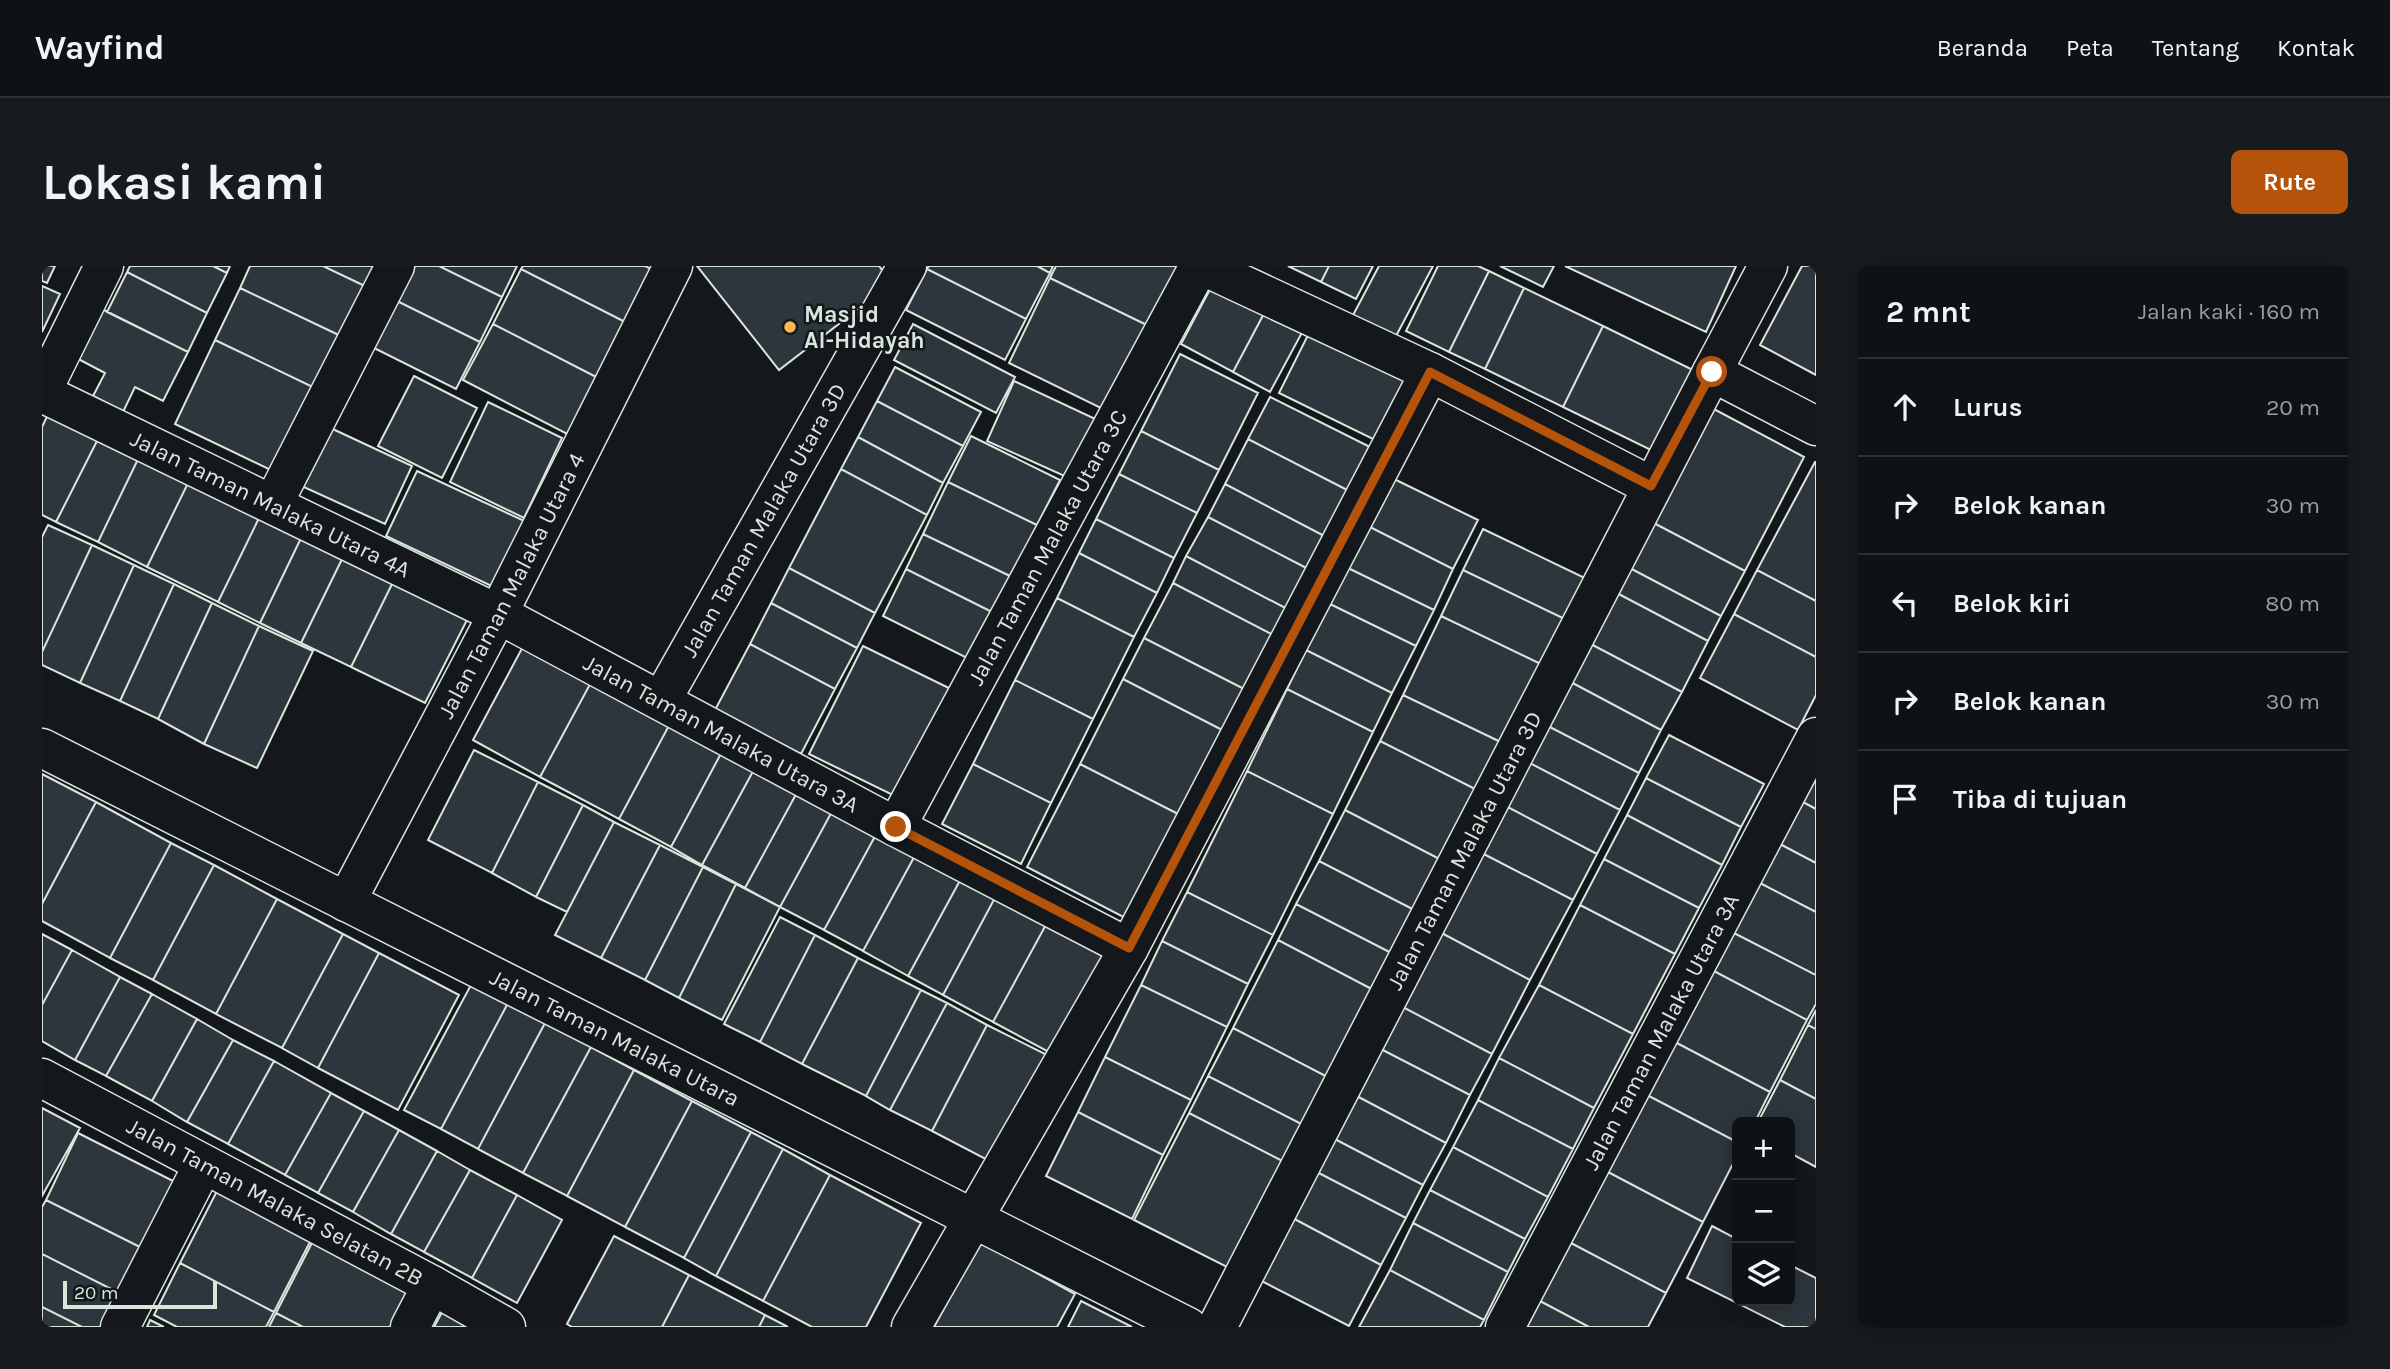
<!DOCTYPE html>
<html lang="id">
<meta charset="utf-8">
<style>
:root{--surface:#0f1215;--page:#181b1e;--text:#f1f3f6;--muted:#9b9ea0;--line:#2f3234;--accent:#b45309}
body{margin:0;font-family:Karla,sans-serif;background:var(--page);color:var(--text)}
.controls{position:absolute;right:21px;bottom:21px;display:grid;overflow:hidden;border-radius:10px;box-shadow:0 4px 18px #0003}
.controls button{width:63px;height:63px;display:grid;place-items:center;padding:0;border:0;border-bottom:2px solid var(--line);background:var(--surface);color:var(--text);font:35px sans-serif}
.scale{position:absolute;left:21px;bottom:18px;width:154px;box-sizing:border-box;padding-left:7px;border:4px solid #d8e6dc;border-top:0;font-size:19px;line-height:24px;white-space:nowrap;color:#d8e6dc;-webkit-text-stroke:5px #14181c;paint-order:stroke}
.stop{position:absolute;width:21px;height:21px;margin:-16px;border:5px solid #b45309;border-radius:50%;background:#fff}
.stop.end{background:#b45309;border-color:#fff;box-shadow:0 2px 7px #0008}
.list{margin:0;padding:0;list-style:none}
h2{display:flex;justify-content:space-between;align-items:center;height:91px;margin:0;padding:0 28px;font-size:30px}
h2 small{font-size:23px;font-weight:400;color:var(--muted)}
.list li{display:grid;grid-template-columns:46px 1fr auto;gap:21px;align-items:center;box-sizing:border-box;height:98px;padding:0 28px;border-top:2px solid var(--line)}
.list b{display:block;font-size:26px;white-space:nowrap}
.list em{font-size:23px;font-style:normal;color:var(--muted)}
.icon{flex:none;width:38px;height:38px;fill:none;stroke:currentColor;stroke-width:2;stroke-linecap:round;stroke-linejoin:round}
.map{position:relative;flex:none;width:1774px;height:1061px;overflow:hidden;border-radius:10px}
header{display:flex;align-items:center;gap:42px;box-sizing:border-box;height:98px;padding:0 35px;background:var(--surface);border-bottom:2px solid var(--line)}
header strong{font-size:33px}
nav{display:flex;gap:38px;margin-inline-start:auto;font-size:24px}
.intro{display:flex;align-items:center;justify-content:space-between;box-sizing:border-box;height:168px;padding:0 42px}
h1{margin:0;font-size:49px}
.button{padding:18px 32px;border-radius:10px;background:var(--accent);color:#fff;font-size:24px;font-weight:700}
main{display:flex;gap:42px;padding:0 42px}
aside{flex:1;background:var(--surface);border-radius:10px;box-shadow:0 4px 18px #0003}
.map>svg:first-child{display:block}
</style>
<header>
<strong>Wayfind</strong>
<nav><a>Beranda</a><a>Peta</a><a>Tentang</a><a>Kontak</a></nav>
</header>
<div class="intro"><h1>Lokasi kami</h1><a class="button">Rute</a></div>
<main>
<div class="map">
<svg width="1774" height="1061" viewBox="0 0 1774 1061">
<rect width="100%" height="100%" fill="#14181c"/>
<path fill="#2c363c" stroke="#d8e6dc" stroke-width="2" d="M0 0H13L5 17 0 15Z
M88 0H171L185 7 165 47 85 6Z
M171 0H188L185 7Z
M208 0H281L327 22 303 72 198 22Z
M281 0H338L327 22Z
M370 0H397L460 31 438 76 353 34Z
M397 0H475L460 31Z
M481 0H603L616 6 589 59 479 3Z
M655 0H837L850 17 737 104Z
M887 0H995L1008 7 984 53 885 3Z
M995 0H1011L1008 7Z
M1014 0H1145L1113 63 1008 12Z
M1246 0H1287L1279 16Z
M1287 0H1331L1314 33 1279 16Z
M1337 0H1391L1353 72 1310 51Z
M1396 0H1436L1447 5 1407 86 1364 65Z
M1458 0H1512L1501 21Z
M1523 0H1694L1664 66Z
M1760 0H1774V109L1718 79Z
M479 3 589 59 560 114 451 58Z
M885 3 984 53 963 94 864 44Z
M1447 5 1482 22 1443 103 1407 86Z
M85 6 165 47 146 86 65 46Z
M1008 12 1113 63 1071 148 967 97Z
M1174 12 1226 40 1191 106 1139 78Z
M0 20 18 28 0 66Z
M198 22 303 72 277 124 173 74Z
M1482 22 1561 60 1521 141 1443 103Z
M353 34 438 76 414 123 330 81Z
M48 37 146 86 121 135 93 121 81 146 51 130 63 107 23 86Z
M1226 40 1263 61 1228 126 1191 106Z
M451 58 560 114 531 171 421 114Z
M871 58 973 111 954 147 852 94Z
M1561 60 1655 106 1615 187 1521 141Z
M1268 65 1366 113 1335 175 1237 127Z
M173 74 277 124 237 208 133 158Z
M1138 88 1216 127 1177 204 1099 165Z
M853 101 939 146 921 180 835 135Z
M372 110 435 142 400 212 336 180Z
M972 115 1064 158 1038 217 945 175Z
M1228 131 1334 184 1311 227 1206 173Z
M835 135 921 180 901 217 816 171Z
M446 136 520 172 482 252 408 216Z
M1668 141 1762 191 1703 305 1608 255Z
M8 144 58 169 14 256 0 249V161Z
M280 158 370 200 343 258 253 217Z
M1099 165 1177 204 1155 247 1077 208Z
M58 169 98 189 56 276 14 256Z
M929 170 1018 214 995 259 906 216Z
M816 171 901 217 885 249 799 203Z
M1206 173 1311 227 1288 273 1183 218Z
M98 189 148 213 105 301 56 276Z
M1773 196H1774V335L1715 304Z
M799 203 885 249 833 347 747 302Z
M375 205 491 259 460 325 344 270Z
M1077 208 1155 247 1132 292 1054 253Z
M1350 212 1436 254 1411 303 1326 260Z
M148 213 219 248 176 336 105 301Z
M906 216 995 259 970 311 881 268Z
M1183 218 1288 273 1272 306 1166 251Z
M219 248 261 268 218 357 176 336Z
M1166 251 1272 306 1251 346 1144 290Z
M1054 253 1132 292 1115 327 1037 287Z
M1608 255 1703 305 1679 350 1584 300Z
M6 259 50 279 0 386V271Z
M1326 260 1411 303 1392 344 1306 302Z
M1441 263 1549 315 1529 356 1421 304Z
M261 268 302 289 259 377 218 357Z
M881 268 970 311 952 347 864 303Z
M50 279 92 299 38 417 0 399V386Z
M1037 287 1115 327 1092 371 1015 332Z
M302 289 352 314 309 401 259 377Z
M1144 290 1251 346 1237 372 1131 317Z
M92 299 132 318 78 435 38 417Z
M1584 300 1679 350 1666 375 1571 325Z
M747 302 833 347 815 382 729 337Z
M1306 302 1392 344 1374 380 1288 338Z
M864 303 952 347 929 394 841 350Z
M1421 304 1529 356 1507 402 1399 350Z
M1715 304 1774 335V391L1692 348Z
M352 314 427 350 383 437 309 401Z
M1131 317 1237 372 1210 427 1102 372Z
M132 318 170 337 116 453 78 435Z
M1571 325 1666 375 1640 426 1545 376Z
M1015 332 1092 371 1051 453 973 414Z
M170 337 217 360 162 478 116 453Z
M729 337 815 382 793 423 708 378Z
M1288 338 1374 380 1350 427 1264 384Z
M1692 348 1774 391V429L1756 464 1658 412Z
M1399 350 1507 402 1469 481 1361 429Z
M217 360 271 385 215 502 162 478Z
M1102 372 1210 427 1188 468 1081 413Z
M485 373 553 409 498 511 431 474Z
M1545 376 1640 426 1619 464 1525 414Z
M708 378 793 423 759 488 673 444Z
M821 380 915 426 861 534 767 488Z
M1264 384 1350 427 1331 466 1245 423Z
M553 409 631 452 577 553 498 511Z
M1081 413 1188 468 1144 552 1038 498Z
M973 414 1051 453 1009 537 931 498Z
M1525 414 1619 464 1597 507 1502 458Z
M1245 423 1331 466 1291 548 1205 505Z
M1361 429 1469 481 1445 529 1338 475Z
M631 452 683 480 629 581 577 553Z
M1502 458 1597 507 1578 544 1482 494Z
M1627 469 1722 518 1699 561 1604 512Z
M1338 475 1445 529 1409 599 1303 544Z
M683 480 715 498 660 599 629 581Z
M432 484 496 516 450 607 386 574Z
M1482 494 1578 544 1555 588 1460 538Z
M715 498 758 521 703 622 660 599Z
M931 498 1009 537 979 598 900 558Z
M1038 498 1144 552 1091 656 985 601Z
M1205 505 1291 548 1231 669 1145 626Z
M1774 505V543L1759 535Z
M0 508 54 536 0 638Z
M1604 512 1699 561 1680 599 1585 549Z
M496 516 541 539 494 631 450 607Z
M758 521 793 540 738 641 703 622Z
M1759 535 1774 543V597L1736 577Z
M54 536 129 577 68 692 0 655V638Z
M1460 538 1555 588 1531 634 1436 585Z
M541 539 572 556 525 646 494 631Z
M793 540 837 563 782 664 738 641Z
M1303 544 1409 599 1384 650 1277 595Z
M1585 549 1680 599 1657 642 1562 593Z
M572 556 618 579 559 692 513 669Z
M837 563 876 584 821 685 782 664Z
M129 577 172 599 111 714 68 692Z
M1736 577 1774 597V646L1716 616Z
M618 579 661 601 603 714 559 692Z
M876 584 921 609 866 710 821 685Z
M1436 585 1531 634 1488 714 1394 664Z
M1562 593 1657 642 1633 688 1538 639Z
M1277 595 1384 650 1361 693 1254 638Z
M172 599 235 633 174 748 111 714Z
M661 601 694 618 637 732 603 714Z
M921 609 955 628 901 729 866 710Z
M1716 616 1774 646V709L1690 666Z
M694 618 738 641 680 754 637 732Z
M1145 626 1231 669 1206 718 1120 675Z
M955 628 1006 655 951 756 901 729Z
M235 633 301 668 240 782 174 748Z
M1254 638 1361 693 1343 730 1236 674Z
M1538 639 1633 688 1591 768 1497 719Z
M738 651 773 669 718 776 682 758Z
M1006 655 1071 690 1016 791 951 756Z
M1394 664 1488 714 1450 788 1355 738Z
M1690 666 1774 709V738L1765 754 1670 704Z
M0 668 30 684 0 739Z
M301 668 337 687 276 802 240 782Z
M773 669 816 692 760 798 718 776Z
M1236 674 1343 730 1297 817 1191 762Z
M1120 675 1206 718 1185 761 1099 719Z
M30 684 78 711 33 794 0 775V739Z
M337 687 417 729 356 844 276 802Z
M816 692 879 724 824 830 760 798Z
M1670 704 1765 754 1728 826 1633 776Z
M78 711 110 728 64 810 33 794Z
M430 717 466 737 399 863 362 844Z
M1099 719 1185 761 1149 834 1063 791Z
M1497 719 1591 768 1552 842 1457 792Z
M879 724 905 737 848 844 824 830Z
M110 728 155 753 110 835 64 810Z
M466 737 503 757 436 883 399 863Z
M905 737 945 759 890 865 848 844Z
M1355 738 1450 788 1428 829 1333 780Z
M1774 744V763L1766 759Z
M155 753 191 774 145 856 110 835Z
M503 757 549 781 481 907 436 883Z
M945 759 1011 792 955 899 890 865Z
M1766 759 1774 763V833L1738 814Z
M1191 762 1297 817 1273 865 1166 810Z
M191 774 232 795 186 878 145 856Z
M1633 776 1728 826 1713 856H1695V876L1605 829Z
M1333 780 1428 829 1404 877 1309 827Z
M549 781 592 804 525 930 481 907Z
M1063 791 1149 834 1121 889 1036 846Z
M1457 792 1552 842 1531 883 1436 834Z
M232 795 289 827 243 909 186 878Z
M592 804 650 835 583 961 525 930Z
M1166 810 1273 865 1254 902 1147 847Z
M1738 814 1774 833V901L1748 887V856H1716Z
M289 827 322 845 276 927 243 909Z
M1309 827 1404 877 1381 919 1287 870Z
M1605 829 1695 876V890L1661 956 1566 906Z
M1436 834 1531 883 1506 931 1411 881Z
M650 835 709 866 642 992 583 961Z
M0 842 38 862 0 930Z
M322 845 357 864 311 946 276 927Z
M1036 846 1121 889 1090 953 1004 910Z
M1147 847 1254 902 1199 1008 1092 954Z
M357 864 395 885 349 968 311 946Z
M709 866 741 883 674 1010 642 992Z
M36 867 139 919 106 985 4 934Z
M1287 870 1381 919 1364 952 1269 903Z
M1411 881 1506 931 1483 973 1388 924Z
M741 883 788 909 721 1035 674 1010Z
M395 885 428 904 382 986 349 968Z
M1269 903 1364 952 1339 999 1245 949Z
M428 904 475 929 430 1012 382 986Z
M1566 906 1661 956 1624 1027 1529 977Z
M788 909 879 957 824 1061H770L721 1035Z
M176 923 270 972 232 1046 138 997Z
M1388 924 1483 973 1466 1006 1371 957Z
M475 929 520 954 475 1037 430 1012Z
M4 934 106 985 83 1030 0 988V941Z
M1245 949 1339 999 1307 1060 1212 1011Z
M1371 957 1466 1006 1442 1054 1348 1004Z
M1670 960 1695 973V1035H1748V999L1774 1012V1061H1743L1645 1012Z
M275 967 378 1021 357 1061H261L234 1047Z
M572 970 647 1009 620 1061H530L525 1058Z
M938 976 1033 1028 1015 1061H892Z
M1529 977 1624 1027 1606 1061H1547L1498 1035Z
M0 988 83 1030 67 1061H40L0 1041Z
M138 997 232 1046 224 1061H135L112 1049Z
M1348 1004 1442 1054 1438 1061H1317Z
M647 1009 723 1049 717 1061H620Z
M1039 1035 1090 1061H1026Z
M1498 1035 1547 1061H1485Z
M405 1037 449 1061H392Z
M0 1041 40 1061H0Z
M234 1047 261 1061H227Z
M723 1049 746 1061H717Z
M108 1054 122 1061H105Z"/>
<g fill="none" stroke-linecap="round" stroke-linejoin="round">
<defs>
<g id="minor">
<path d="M1161 0 1388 106 1609 220"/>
<path d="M1726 0 1670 106 1774 160"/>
<path d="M0 125 62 0"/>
<path id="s1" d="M0 127 456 348 854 561 1087 682"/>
<path d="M231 238 353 0"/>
<path id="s2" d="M619 435 865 0"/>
<path id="s3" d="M0 482 1146 1061"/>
<path id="s4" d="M854 561 1157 0"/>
<path id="s5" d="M304 636 456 348 631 0"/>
<path id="s6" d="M0 812 390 1019 464 1061"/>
<path d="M78 1061 161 899"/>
<path d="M368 1061 390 1019"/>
<path d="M869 1061 1087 682 1388 106"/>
<path id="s7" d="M1175 1061 1670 106"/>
<path id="s8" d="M1463 1061 1774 471"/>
</g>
</defs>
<use href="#minor" stroke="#d8e6dc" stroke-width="41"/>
<use href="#minor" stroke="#14181c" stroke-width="38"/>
</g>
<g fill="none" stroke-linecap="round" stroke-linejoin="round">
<path stroke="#b45309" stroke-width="9" d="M854 561 1087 682 1388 106 1609 220 1670 106"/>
</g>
<circle fill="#ffb74d" stroke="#14181c" stroke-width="2.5" cx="748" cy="61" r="7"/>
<g text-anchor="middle" stroke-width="5" stroke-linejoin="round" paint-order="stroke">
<g font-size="23" font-weight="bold" fill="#d8e6dc" stroke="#14181c" text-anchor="start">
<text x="762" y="56">Masjid<tspan x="762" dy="26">Al-Hidayah</tspan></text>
</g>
<g font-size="23" fill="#d8e6dc" stroke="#14181c">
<text dy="8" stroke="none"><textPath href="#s1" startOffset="254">Jalan Taman Malaka Utara 4A</textPath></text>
<text dy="8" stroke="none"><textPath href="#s2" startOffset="208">Jalan Taman Malaka Utara 3D</textPath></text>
<text dy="8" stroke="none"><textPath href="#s4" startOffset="318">Jalan Taman Malaka Utara 3C</textPath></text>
<text dy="8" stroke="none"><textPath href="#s5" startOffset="357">Jalan Taman Malaka Utara 4</textPath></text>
<text dy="8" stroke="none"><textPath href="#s1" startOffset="760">Jalan Taman Malaka Utara 3A</textPath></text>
<text dy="8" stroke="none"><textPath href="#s7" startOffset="537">Jalan Taman Malaka Utara 3D</textPath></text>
<text dy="8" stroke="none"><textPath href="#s8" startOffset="334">Jalan Taman Malaka Utara 3A</textPath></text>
<text dy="8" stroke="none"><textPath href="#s3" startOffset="642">Jalan Taman Malaka Utara</textPath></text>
<text dy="8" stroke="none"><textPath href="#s6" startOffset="264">Jalan Taman Malaka Selatan 2B</textPath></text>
</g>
</g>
</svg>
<div class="controls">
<button>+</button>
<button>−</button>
<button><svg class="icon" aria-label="layers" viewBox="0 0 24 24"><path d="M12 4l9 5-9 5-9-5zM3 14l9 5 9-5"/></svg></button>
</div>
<div class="scale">20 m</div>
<div class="stop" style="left:1670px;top:106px"></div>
<div class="stop end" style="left:854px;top:561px"></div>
</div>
<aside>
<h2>2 mnt<small>Jalan kaki · 160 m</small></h2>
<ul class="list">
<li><svg class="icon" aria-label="ahead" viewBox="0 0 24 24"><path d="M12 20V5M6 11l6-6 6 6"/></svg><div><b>Lurus</b></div><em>20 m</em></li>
<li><svg class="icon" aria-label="right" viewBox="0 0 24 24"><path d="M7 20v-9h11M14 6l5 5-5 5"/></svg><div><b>Belok kanan</b></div><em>30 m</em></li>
<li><svg class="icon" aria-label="left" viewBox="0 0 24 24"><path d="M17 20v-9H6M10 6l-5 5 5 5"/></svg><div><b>Belok kiri</b></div><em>80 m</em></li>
<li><svg class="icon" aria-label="right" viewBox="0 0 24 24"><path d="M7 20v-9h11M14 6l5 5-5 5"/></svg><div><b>Belok kanan</b></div><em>30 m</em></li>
<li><svg class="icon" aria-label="arrive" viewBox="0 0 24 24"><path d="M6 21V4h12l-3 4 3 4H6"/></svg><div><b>Tiba di tujuan</b></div></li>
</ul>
</aside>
</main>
